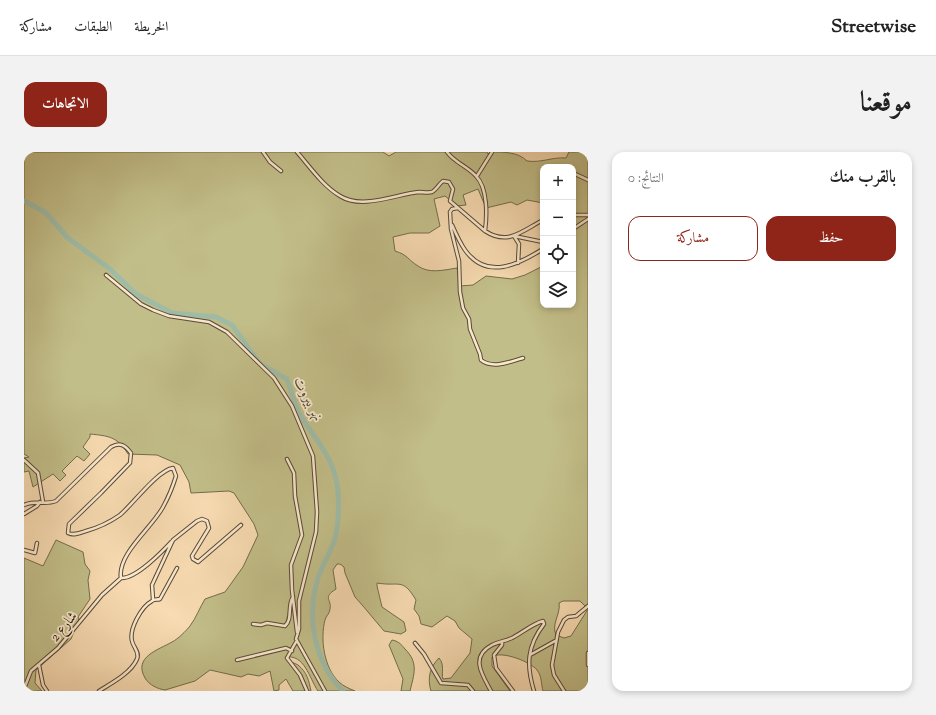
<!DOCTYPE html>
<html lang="ar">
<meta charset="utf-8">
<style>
:root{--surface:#fff;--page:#f2f2f2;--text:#222;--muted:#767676;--line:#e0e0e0;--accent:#8f2418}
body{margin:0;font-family:"Sorts Mill Goudy",Amiri,serif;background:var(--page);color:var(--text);direction:rtl}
.controls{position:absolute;right:12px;top:12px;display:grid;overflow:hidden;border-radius:8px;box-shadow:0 2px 6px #0003}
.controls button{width:36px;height:36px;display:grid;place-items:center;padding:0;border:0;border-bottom:1px solid var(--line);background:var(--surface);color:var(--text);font:20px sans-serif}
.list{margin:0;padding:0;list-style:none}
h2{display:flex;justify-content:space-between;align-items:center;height:52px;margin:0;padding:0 16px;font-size:17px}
h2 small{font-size:13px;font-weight:400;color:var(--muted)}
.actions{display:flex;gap:8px;padding:12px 16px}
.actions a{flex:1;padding:9px 0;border:1px solid var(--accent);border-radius:12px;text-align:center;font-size:14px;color:var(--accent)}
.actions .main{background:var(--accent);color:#fff}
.icon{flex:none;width:22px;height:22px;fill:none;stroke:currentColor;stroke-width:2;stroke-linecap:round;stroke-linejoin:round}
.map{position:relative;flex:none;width:564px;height:539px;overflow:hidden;direction:ltr;border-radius:12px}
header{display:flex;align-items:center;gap:24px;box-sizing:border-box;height:56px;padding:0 20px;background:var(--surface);border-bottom:1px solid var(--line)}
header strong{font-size:19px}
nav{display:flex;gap:22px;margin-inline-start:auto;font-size:14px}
.intro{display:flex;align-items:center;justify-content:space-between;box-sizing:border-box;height:96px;padding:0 24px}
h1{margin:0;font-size:28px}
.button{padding:10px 18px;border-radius:12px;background:var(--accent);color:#fff;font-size:14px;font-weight:700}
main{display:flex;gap:24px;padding:0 24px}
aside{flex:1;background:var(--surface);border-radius:12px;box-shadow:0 2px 6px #0003}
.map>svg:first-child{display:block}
</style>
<header>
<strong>Streetwise</strong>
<nav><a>الخريطة</a><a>الطبقات</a><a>مشاركة</a></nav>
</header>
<div class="intro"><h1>موقعنا</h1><a class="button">الاتجاهات</a></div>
<main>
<aside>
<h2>بالقرب منك<small>النتائج: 0</small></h2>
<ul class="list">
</ul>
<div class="actions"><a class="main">حفظ</a><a>مشاركة</a></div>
</aside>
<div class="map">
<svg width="564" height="539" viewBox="0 0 564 539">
<rect width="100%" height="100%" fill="#f8dbb2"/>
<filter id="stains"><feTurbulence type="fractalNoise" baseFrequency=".005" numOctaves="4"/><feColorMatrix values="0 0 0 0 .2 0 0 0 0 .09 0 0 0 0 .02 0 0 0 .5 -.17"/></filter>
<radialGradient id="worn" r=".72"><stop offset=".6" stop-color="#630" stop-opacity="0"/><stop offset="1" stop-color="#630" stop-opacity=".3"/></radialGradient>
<path fill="#c2be89" stroke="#726c4c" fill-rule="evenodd" d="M0 0H359L365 4 372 0H463L464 2 466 0C481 0 494 0 503 9 518 11 527 5 542 6L545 0H564V539H519C517 532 518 524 513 518 507 510 477 498 468 505V514L486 539H407C403 526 406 515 415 506 421 513 417 520 419 527L427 526 446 501 448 487 435 476 431 469 423 464 408 475 397 472 395 464 390 457 392 448C378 425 376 435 353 431V434L358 455 380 470 382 479 377 482 360 479 339 454 331 445 321 421 320 415 316 412H313L309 418 312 437C298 446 308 447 306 457 306 461 302 464 301 468 296 487 300 516 315 530 319 534 326 537 331 539H294C285 526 281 502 261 505 264 510 269 510 274 513 283 520 285 529 287 539H269L262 527 255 533V538L250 539 246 519 235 524 224 522 217 525 186 518 171 529 141 538C134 537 125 533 121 526 109 505 134 498 148 490 154 487 162 479 166 474 172 466 176 455 181 447L201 440 219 415 234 383 230 372 210 341 205 339 167 341 165 330 156 313 133 303 104 302C93 284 84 284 66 282V285L59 295 66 302 60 309 53 304 38 319 42 323 36 329 29 322 9 335 5 319 0 320V306L5 305 0 302ZM519 15H549V153H519V114L501 123 488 127 462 124 449 133 436 134 433 116C420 118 405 122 394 114 383 107 384 103 371 99L369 85 386 81H405L416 74 410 47 421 44 433 54 442 53 439 43 454 37 462 56 487 50 493 53 503 48 519 51ZM539 449H556L564 457 547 484 540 486 532 483C527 472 537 462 535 451Z
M32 388 59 400 61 412 66 419 64 428 66 447 54 465 55 467 47 487 12 518 11 531 18 539H0V406L19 414Z
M368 488C374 489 377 492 381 497 395 511 390 522 386 539H377L379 527 365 493Z"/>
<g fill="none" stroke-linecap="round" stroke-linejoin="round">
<path stroke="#9fbca7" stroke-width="5" d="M0 49 21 60 44 86 86 117 112 142 148 161 192 165 208 173 236 212 263 227C267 238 270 251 275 261 288 283 306 301 312 327 316 342 315 375 310 390 305 402 298 414 294 426 282 465 290 510 319 539"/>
<defs>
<path id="minor" d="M239 0 246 10 257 19
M273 0C286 15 299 34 316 44 338 58 373 42 395 40 399 40 404 41 408 40 412 38 415 32 419 29L425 30 429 37 426 49 461 79
M423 0C431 11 443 14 452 24 464 36 463 64 461 79 484 94 498 79 519 68
M530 15H531
M549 21 564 28
M453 24 468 0
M434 56 428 57 426 60 427 77 435 109 436 140 439 156 445 167 446 177 456 202 457 208C468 217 486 210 499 206
M549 63H564
M428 73C432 82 436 91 441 98 463 129 495 112 519 97
M549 77 564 67
M490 84 519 90
M490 84 495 92 494 111
M82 123 117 152 129 158 145 164 185 170 203 180 250 226 268 254 289 304 293 360 292 380 275 449V477L272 487 301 539
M263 307 270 321 271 344 278 383 267 413 268 438 273 480
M0 308 14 321 19 350
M0 353C12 348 22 353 32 349L87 295C96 290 101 293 107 301L106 311 77 341 45 372 44 381C50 384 56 381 62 379 73 376 86 370 96 363 108 353 134 318 149 316L152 324C149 334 144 346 139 355 128 376 93 402 97 426
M0 362 13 354 16 350
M149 388 173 369 178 367 183 369 185 376 168 404 169 407 174 410 217 373
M0 398 11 401 13 391
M97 426C112 427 139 399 149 388L128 433 129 447
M229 472 237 473 243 471 261 474C269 467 263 454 269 445
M272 490 263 506 276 523 283 539
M478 490V493L470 503 472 516 489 539
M391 491 400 502 417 531 444 533 449 539
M564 501V513
M506 503 531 489
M213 508 262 496 268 499
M15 513 19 533 23 539
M0 537 7 519 34 496 78 443 97 426
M75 539C88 531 107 521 113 507 116 500 109 495 108 489 105 477 117 455 128 449 130 447 133 448 136 447L153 416
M467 539C459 524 445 505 468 493 474 490 481 489 488 486 498 481 508 472 519 469L520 472C503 494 502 513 510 539
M540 539 530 523 528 513 534 480 540 468 544 465 552 464 564 454"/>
</defs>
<use href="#minor" stroke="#584a37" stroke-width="4.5"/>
<use href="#minor" stroke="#fae8cd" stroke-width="2.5"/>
</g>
<g text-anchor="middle" stroke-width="3.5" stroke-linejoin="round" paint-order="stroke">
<g font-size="14" fill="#23190e" stroke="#fae8cd">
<text transform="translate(39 474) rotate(-50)" y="5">شارع 2</text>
</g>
<g font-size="15" font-style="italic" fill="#4e5244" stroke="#fae8cd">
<text transform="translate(285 247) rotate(62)" y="5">نهر بيروت</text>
</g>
</g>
<rect width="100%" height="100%" filter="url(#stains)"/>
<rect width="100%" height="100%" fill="url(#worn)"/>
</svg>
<div class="controls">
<button>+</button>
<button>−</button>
<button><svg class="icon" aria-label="locate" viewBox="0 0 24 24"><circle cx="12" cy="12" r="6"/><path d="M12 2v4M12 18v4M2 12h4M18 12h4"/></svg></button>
<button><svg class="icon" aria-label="layers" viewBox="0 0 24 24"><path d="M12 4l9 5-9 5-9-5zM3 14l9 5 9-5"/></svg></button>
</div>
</div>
</main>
